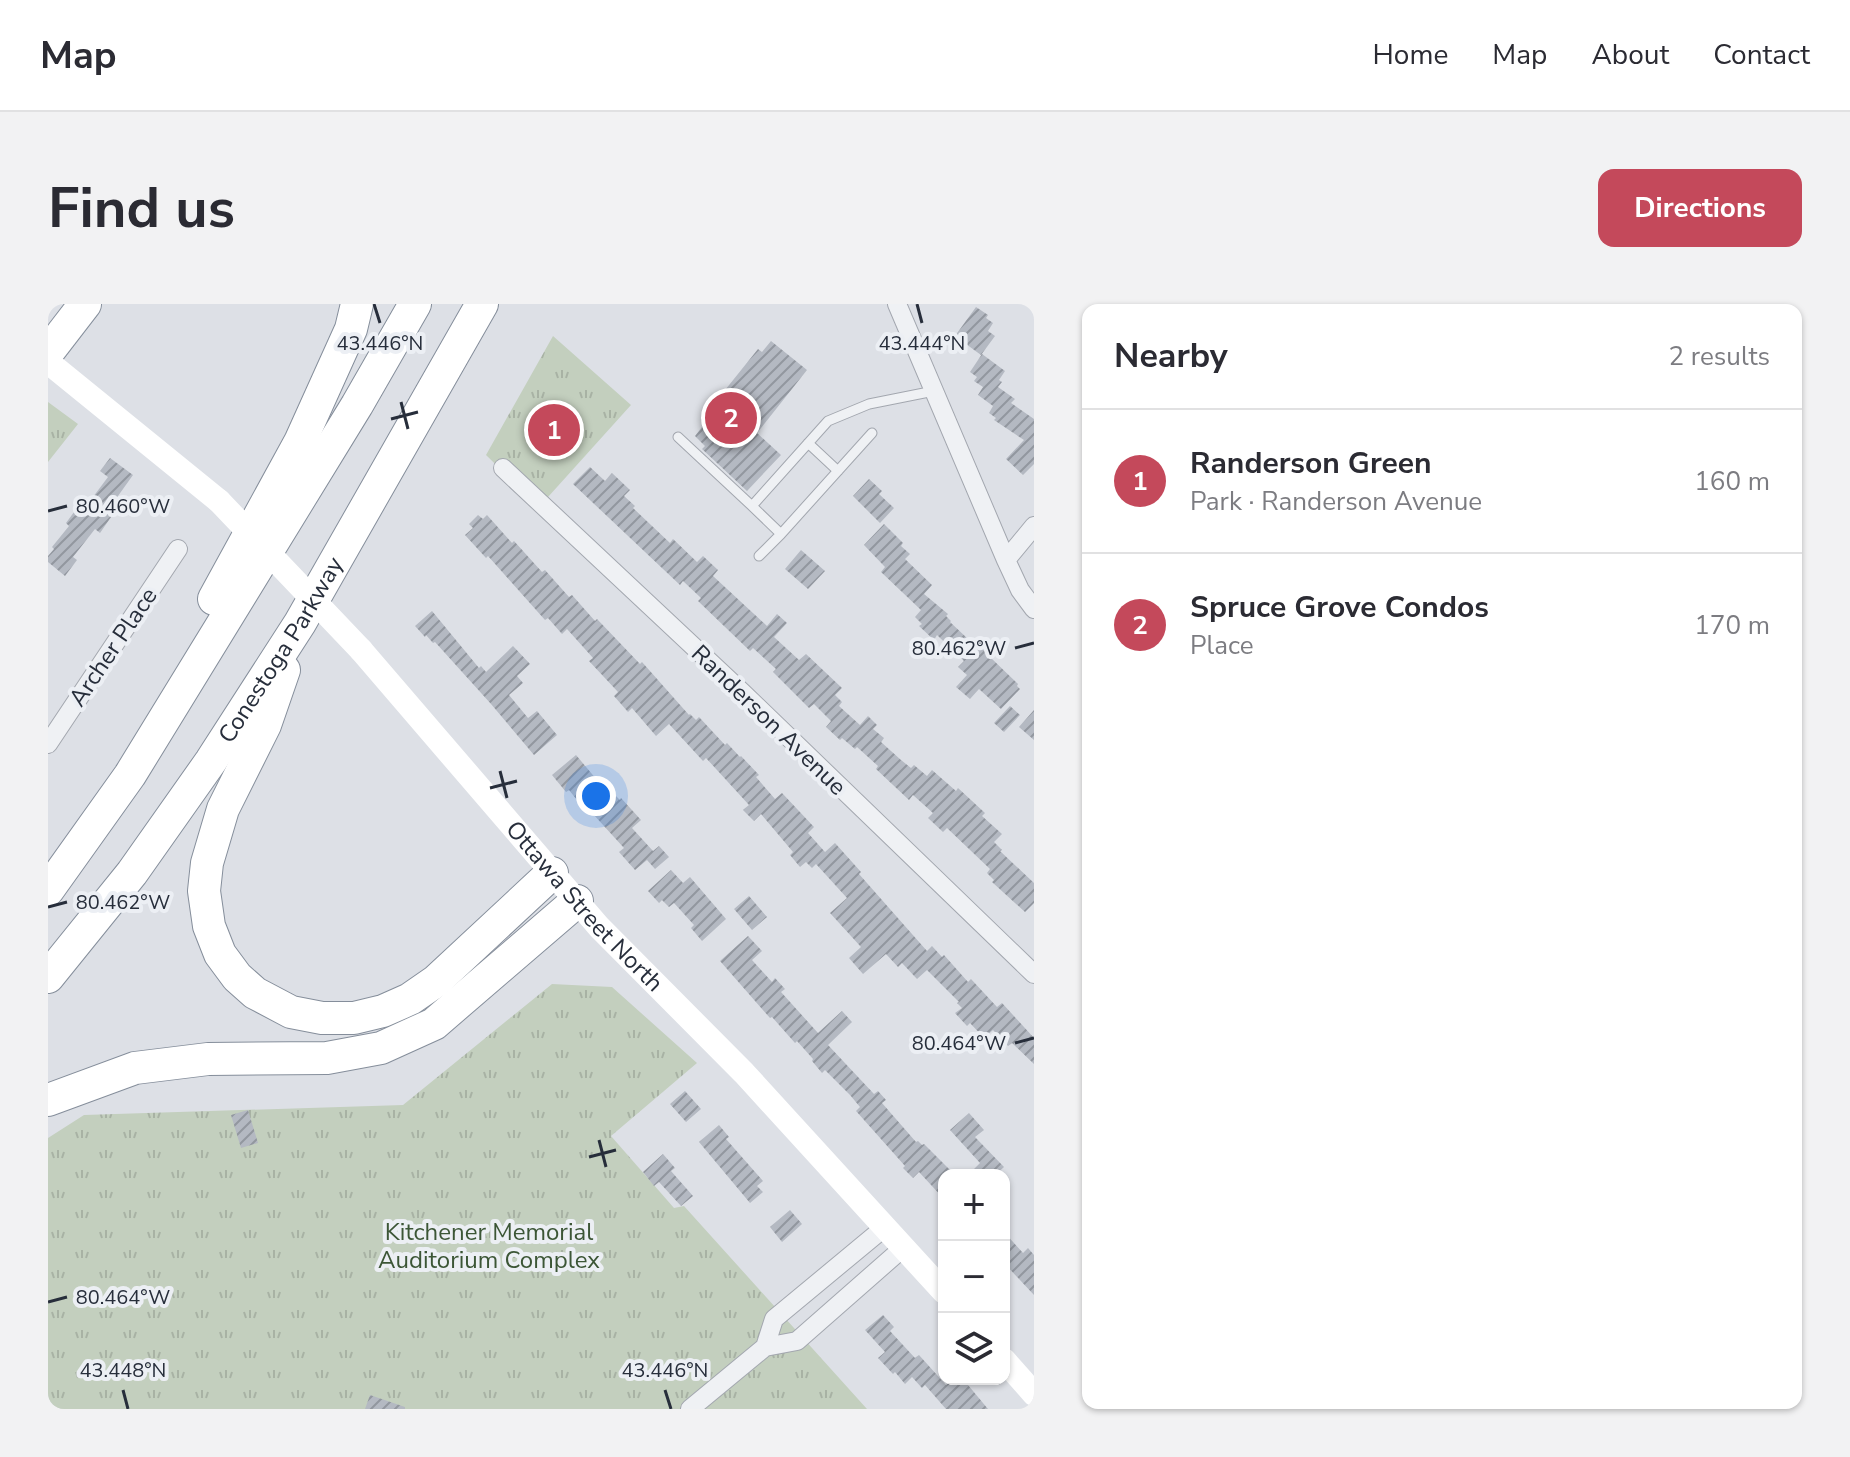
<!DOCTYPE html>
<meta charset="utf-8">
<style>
:root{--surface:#fff;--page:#f2f2f3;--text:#2b2b33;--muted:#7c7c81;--line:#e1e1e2;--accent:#c4495b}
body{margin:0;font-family:"Nunito Sans",sans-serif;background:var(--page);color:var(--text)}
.controls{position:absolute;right:24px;bottom:24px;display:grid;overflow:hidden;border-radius:16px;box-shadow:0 2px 6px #0004}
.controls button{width:72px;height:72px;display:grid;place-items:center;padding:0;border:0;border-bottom:2px solid var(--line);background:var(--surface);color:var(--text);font:40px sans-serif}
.you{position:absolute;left:548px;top:492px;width:28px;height:28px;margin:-20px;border:6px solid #fff;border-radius:50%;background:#1a73e8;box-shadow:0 0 0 12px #1a73e833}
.badge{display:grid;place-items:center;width:52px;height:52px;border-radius:50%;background:var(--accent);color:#fff;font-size:26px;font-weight:700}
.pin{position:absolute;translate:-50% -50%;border:4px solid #fff;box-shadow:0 2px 8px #0006}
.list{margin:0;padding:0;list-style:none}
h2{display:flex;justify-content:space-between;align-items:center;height:104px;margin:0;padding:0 32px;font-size:34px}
h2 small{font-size:26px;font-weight:400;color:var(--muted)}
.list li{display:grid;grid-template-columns:52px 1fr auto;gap:24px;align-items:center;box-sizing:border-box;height:144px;padding:0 32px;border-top:2px solid var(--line)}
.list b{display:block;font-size:30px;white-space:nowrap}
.list p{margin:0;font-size:26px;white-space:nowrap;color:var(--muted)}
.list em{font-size:26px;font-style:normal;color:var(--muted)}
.icon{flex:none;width:44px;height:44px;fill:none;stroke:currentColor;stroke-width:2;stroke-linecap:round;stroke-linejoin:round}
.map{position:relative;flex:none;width:986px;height:1105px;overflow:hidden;border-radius:16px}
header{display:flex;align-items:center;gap:48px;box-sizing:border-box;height:112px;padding:0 40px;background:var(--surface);border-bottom:2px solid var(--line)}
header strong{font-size:38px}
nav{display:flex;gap:44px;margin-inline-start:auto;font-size:28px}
.intro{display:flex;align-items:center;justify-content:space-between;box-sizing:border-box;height:192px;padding:0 48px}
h1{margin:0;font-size:56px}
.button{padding:20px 36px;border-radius:16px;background:var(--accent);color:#fff;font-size:28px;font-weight:700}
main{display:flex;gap:48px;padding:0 48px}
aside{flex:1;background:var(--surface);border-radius:16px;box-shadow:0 2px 6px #0004}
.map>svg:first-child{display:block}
</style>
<header>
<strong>Map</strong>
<nav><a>Home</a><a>Map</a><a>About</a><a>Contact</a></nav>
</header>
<div class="intro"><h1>Find us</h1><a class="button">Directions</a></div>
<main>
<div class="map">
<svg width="986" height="1105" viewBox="0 0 986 1105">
<defs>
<pattern id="park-tufts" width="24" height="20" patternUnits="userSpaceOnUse" patternTransform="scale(2)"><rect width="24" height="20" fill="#c3cfbe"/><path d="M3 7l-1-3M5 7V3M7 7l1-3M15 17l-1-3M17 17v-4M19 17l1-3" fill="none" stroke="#a8b2a4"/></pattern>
<pattern id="building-hatch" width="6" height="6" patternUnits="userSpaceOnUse" patternTransform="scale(2)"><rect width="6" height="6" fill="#b4b9c2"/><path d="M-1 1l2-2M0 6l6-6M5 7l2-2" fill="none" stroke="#92979f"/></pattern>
</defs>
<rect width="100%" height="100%" fill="#dde0e6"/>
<path fill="url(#park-tufts)" d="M505 32 583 101 491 203 438 151Z
M0 98 30 120 0 158Z
M504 680 564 683 649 759 563 832 626 904 636 902 819 1105H0V834L36 811 355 801Z"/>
<path fill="url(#building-hatch)" d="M928 3 940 11 938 14 945 19 940 27 947 32 933 51 907 32Z
M723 37 759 66 709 129 733 151 699 187 654 145 657 142 647 132 657 119 653 116 710 45 714 48Z
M934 50 957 67 951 76 954 78 950 83 967 95 963 99 986 115V160L975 171 958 155 976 136 946 116 948 114 941 109 945 102 930 91 935 83 926 77 929 73 922 68Z
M62 154 85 171 65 199 70 203 52 229 47 225 25 253 29 256 17 272 0 258V252L6 245 4 243 21 222 18 219 37 193 42 197 60 173 52 167Z
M542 163 557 177 564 169 582 186 576 192 587 202 585 204 622 239 625 235 649 258 655 252 670 266 665 272 719 322 729 310 739 319 726 333 751 356 758 350 794 384 787 391 794 398 791 402 812 421 820 412 829 421 825 425 836 434 833 438 853 456 863 464 866 461 879 472 884 466 908 487 910 484 937 509 934 512 954 530 946 538 954 546 952 547 986 579V599L977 608 944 578 946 576 939 569 942 565 899 524 895 528 880 514 885 509 865 491 861 496 828 465 830 462 809 443 807 445 794 434 792 436 778 423 783 417 766 400 761 404 725 368 728 365 705 344 702 347 650 297 653 294 635 277 632 281 525 180Z
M821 175 834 187 831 190 846 204 832 219 805 192Z
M430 211 435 215 439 211 464 239 466 237 494 268 497 266 521 293 524 291 547 317 549 315 592 360 594 358 641 411 642 410 648 416 651 413 677 441 679 439 692 453 693 452 711 471 708 473 727 495 734 489 766 523 760 529 777 548 787 539 813 568 811 570 879 647 884 642 894 653 896 651 920 678 923 675 949 703 954 699 986 734V760L964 739 960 742 945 726 936 734 922 719 919 722 907 709 914 704 909 699 911 698 879 666 869 675 854 659 850 663 838 650 815 670 801 654 813 643 782 609 799 594 768 560 764 564 758 558 752 563 742 551 745 548 713 510 706 517 695 506 701 501 658 454 655 457 621 420 608 432 584 404 580 408 566 392 570 388 541 357 545 354 519 325 514 330 500 314 497 316 440 252 438 254 417 231 425 224 421 220Z
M836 220 855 239 853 242 862 250 857 255 884 281 876 290 900 310 898 312 903 317 902 318 920 335 928 341 932 337 945 349 942 353 970 380 969 382 972 385 953 405 931 385 922 395 908 383 919 371 910 363 916 357 889 331 886 336 871 322 874 320 867 313 873 306 833 268 837 263 816 241Z
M753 246 777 267 760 285 737 265Z
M384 307 431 364 433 362 438 368 465 342 482 360 469 372 475 379 461 391 480 414 489 407 509 431 486 451 443 400 387 338 385 339 378 331 377 333 367 322Z
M962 402 972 411 956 428 946 419Z
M986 406V436L971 423Z
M528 451 549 476 551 474 565 491 566 490 572 496 573 494 593 516 584 524 605 547 611 542 621 553 607 565 599 556 587 566 571 548 576 544 535 499 533 501 521 486 518 488 504 471Z
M623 566 635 579 642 573 678 615 654 637 643 624 646 621 626 599 621 603 614 596 611 599 600 587Z
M701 592 719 613 704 626 686 605Z
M700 632 714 647 704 656 724 678 727 674 737 685 733 688 770 729 794 707 804 718 780 741 826 790 830 787 838 796 834 799 868 838 870 837 874 841 876 840 907 871H896V895L871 868 865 874 855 864 857 862 808 807 812 803 802 791 777 766 774 769 764 757 765 755 749 737 747 739 724 713 722 714 672 657Z
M637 787 653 805 638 818 622 800Z
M200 806 210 839 193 844 183 811Z
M921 809 936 826 927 833 956 863 947 871H920L932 859 902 826Z
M671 821 681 833 678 835 715 877 709 882 715 888 702 899 651 838Z
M615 850 627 864 623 867 645 892 633 902 611 878 606 882 595 868Z
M742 906 754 920 734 938 722 923Z
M956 928 975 949 980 944 986 951V991L956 959Z
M835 1011 846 1023 842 1027 867 1054 871 1051 898 1081 905 1075H915L940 1105H898L877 1081 874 1084 864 1073 857 1080 847 1068 845 1070 830 1054 837 1048 817 1026Z
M322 1091 357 1103V1105H317Z"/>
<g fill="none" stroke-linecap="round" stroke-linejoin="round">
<defs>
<path id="service" d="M824 129 733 230 704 202 780 117 821 100 886 87
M630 133 704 202
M760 139 790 167
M711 252 733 230"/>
<path id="minor" d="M849 0 958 256 972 286 986 305
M455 164 695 389 986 670
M958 256 986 222
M0 440 130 245
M717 1043 726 1015 837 923
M642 1105 717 1043 749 1037 856 943"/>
<g id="motorway">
<path d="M0 48 37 0"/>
<path d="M166 295 252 138 303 25 309 0"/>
<path d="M236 366 217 421 175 505 159 559 156 587 161 622 172 650 189 673 207 689 243 708 274 714H306L335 707 362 695 388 677 504 569"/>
<path d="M0 586 82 471 309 101 367 0"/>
<path id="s2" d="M0 673 84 569 163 457 252 319 434 0"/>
<path d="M0 796 87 764 160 755 279 754 333 744 386 720 529 597"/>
</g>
</defs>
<use href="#service" stroke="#a3a7af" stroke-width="11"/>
<use href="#minor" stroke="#a3a7af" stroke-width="20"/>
<use href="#motorway" stroke="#858e9b" stroke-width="34"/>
<use href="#service" stroke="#eff1f4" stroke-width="9"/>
<use href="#minor" stroke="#eff1f4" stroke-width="18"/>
<g stroke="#fff" stroke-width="24">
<path d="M0 58 171 197"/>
<path id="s1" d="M313 346 551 623 696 769 896 988"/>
<path d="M956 1056 986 1090"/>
</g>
<use href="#motorway" stroke="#fff" stroke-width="32"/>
<path stroke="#fff" stroke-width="24" d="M171 197 313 346"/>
</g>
<path fill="none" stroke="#272e3b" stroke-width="3" d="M326 0 332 19M869 0 874 19M353 98 360 125M343 115 370 108M0 207 19 202M967 344 986 339M452 467 459 494M442 484 469 477M0 603 19 598M967 739 986 734M551 836 558 863M541 853 568 846M0 998 19 993M75 1086 80 1105M617 1086 623 1105"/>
<g text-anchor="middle" stroke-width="8" stroke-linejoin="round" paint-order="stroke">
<g font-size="24" fill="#272e3b" stroke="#eceff4">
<text transform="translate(65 343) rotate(-56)" y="8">Archer Place</text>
<text dy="8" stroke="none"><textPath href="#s2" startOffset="402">Conestoga Parkway</textPath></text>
<text transform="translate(721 416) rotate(44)" y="8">Randerson Avenue</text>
<text dy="8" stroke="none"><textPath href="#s1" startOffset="340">Ottawa Street North</textPath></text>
</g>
<g font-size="24" fill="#3c5636" stroke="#eceff4">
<text x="441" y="936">Kitchener Memorial<tspan x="441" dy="28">Auditorium Complex</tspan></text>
</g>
</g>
<g font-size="20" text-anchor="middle" fill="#272e3b" stroke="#eceff4" stroke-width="8" stroke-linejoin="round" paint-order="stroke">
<text x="332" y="46">43.446°N</text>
<text x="874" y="46">43.444°N</text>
<text x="75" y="209">80.460°W</text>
<text x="911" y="351">80.462°W</text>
<text x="75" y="605">80.462°W</text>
<text x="911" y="746">80.464°W</text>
<text x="75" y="1000">80.464°W</text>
<text x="75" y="1073">43.448°N</text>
<text x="617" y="1073">43.446°N</text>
</g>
</svg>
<div class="controls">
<button>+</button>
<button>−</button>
<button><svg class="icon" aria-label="layers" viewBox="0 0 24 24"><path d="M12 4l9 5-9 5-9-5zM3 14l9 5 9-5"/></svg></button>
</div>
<div class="you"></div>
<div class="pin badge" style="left:506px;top:126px">1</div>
<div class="pin badge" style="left:683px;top:114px">2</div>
</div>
<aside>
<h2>Nearby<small>2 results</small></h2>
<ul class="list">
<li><span class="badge">1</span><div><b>Randerson Green</b><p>Park · Randerson Avenue</p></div><em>160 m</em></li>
<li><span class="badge">2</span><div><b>Spruce Grove Condos</b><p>Place</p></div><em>170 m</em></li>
</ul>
</aside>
</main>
